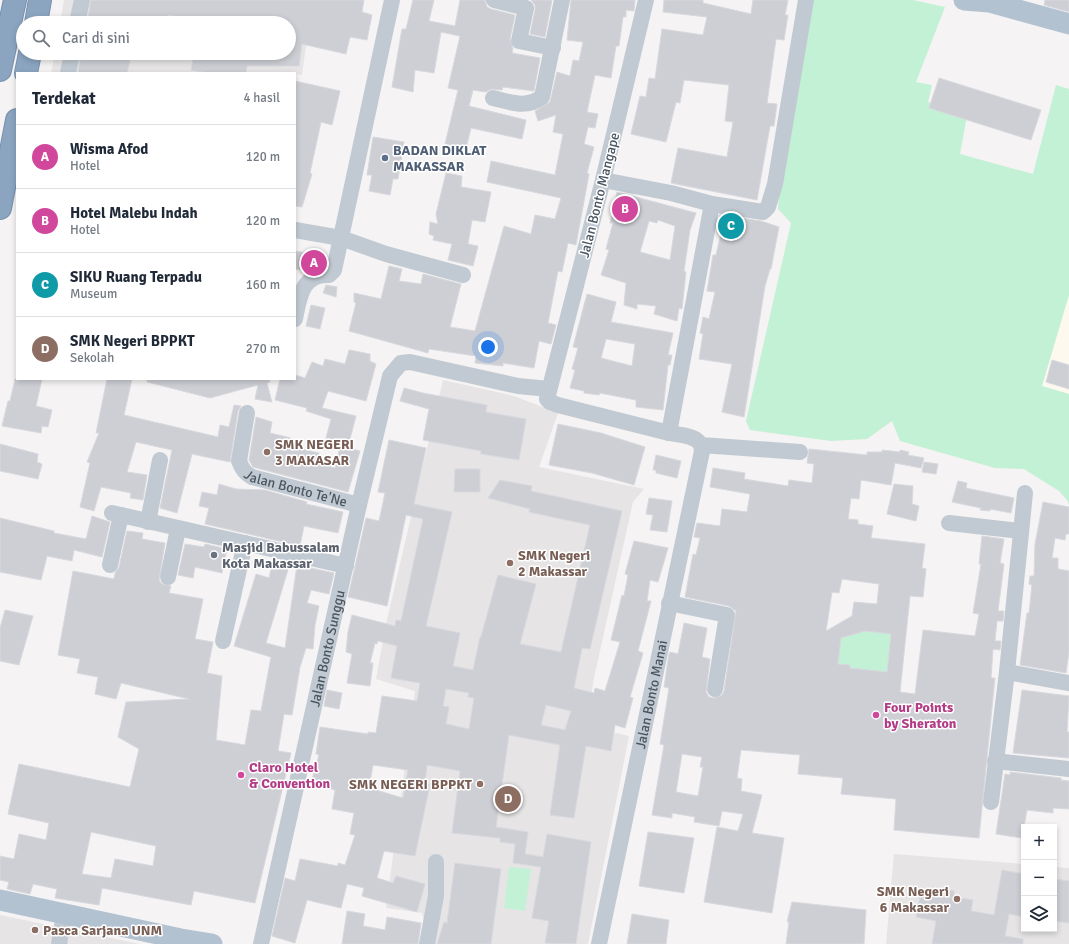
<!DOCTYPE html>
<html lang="id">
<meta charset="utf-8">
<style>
:root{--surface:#fff;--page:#f2f2f3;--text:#1f2937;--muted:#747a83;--line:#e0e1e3;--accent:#7c3aed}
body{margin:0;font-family:Signika,sans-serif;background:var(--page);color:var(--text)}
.controls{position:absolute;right:12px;bottom:12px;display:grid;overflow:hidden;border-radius:0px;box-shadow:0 2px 6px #0003}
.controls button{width:36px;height:36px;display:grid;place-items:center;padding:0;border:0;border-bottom:1px solid var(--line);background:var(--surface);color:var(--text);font:20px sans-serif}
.you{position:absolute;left:488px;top:347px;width:14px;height:14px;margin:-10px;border:3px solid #fff;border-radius:50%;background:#1a73e8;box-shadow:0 0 0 6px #1a73e833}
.badge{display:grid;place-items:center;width:26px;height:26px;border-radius:50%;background:var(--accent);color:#fff;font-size:13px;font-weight:700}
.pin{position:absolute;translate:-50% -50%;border:2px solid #fff;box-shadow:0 1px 4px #0006}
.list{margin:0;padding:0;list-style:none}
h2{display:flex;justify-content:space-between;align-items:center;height:52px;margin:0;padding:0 16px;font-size:17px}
h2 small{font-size:13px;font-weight:400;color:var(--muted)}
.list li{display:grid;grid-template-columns:26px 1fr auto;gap:12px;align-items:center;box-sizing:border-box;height:64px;padding:0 16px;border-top:1px solid var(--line)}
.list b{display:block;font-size:15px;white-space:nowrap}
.list p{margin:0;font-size:13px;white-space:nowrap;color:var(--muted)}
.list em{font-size:13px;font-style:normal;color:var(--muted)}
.icon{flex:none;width:22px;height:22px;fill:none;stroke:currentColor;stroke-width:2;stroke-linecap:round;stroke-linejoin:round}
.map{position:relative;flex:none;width:1069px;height:944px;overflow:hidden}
.search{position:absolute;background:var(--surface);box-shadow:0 2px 6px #0003;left:16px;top:16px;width:280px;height:44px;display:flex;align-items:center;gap:10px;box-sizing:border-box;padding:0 14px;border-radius:22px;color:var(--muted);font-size:15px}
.panel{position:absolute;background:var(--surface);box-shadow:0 2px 6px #0003;left:16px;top:72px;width:280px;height:308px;border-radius:0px}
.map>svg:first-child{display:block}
</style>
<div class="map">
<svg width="1069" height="944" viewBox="0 0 1069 944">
<rect width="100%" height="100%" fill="#f5f3f3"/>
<path fill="#fdf9ef" d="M1068 295H1069V394L1042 386Z"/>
<path fill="#e6e4e5" d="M64 0H314L311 9 302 75 282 72 51 73 55 53H289V23H60Z
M443 380 514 396 558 413 539 467 644 489 633 502 594 678 586 726 629 736 588 944H422L425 924 422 913 386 908 415 691 376 679 386 624Z
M894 854 1024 864V929H1054V867L1069 868V944H886Z
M0 915 140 944H0Z"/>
<path fill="#c3f1d5" d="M812 0H913L945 7 916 82 932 85 928 102 967 116 960 154 1033 174 1056 85 1069 89V295L1042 386 1069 394V505L1067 500 1059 491 1024 469 995 468 900 441 892 421 867 439 831 441 750 430 746 421 791 223 778 209 780 182Z
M865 631 891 634 887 672 850 668V665L838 664 841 638Z
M509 867 531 869 525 911 504 908Z"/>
<path fill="#cdcfd5" stroke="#d7d9de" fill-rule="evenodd" d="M91 0H364L362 12 372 15 367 40 350 37 346 54 302 44 299 66H247L246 73H209L191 70 194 53H289V23H210L168 15V23H87Z
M413 0H434L429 21 455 26 460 0H485L487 7 491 9 515 15 510 39 513 48 512 53 540 58 534 91 503 87 502 90 491 89 486 92 473 90 469 106 526 120 522 139 471 128 466 149 445 144 458 90 448 88 460 36 441 32 434 73 415 70 413 92 392 87 402 29H406Z
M531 0H552L545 37 530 34 535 10V5Z
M571 0H635L634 11 626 10V17H623L619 46H616L611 78 595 75 587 112 598 114 595 128 588 127 584 144 594 147 587 173 589 174 576 245 568 243 562 272 558 271 548 323 556 325 551 344 539 341 534 368 503 363V366L475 363 476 356 429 349 428 353 349 331 356 303 354 302V293L381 299 389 266 402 269 399 281 421 284 423 274 461 284 450 327 475 331 504 226 531 234 535 215 555 219 561 198 487 182 491 161 555 175 563 134 553 132 556 115 538 121 535 111 550 102 557 72 570 76 573 60 579 61 583 42 567 40Z
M664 0H703V3L751 14 753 0H788L785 15H788L784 40 776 39 767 103 777 104 774 126H770L757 200 671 183 678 148 727 157 733 122 725 121 729 85 684 80 680 103 676 102 666 142 631 134 640 96 646 97 649 78 655 79 662 29 703 35 707 17 663 12Z
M1045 0H1069V12L1044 5Z
M81 53H132L127 73H78Z
M939 78 1041 110 1031 140 929 108Z
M295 81 340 91 332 125 321 122 310 173 312 174 302 207 295 206Z
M373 137 404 142 398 179H393L390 195 369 191 372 175H367Z
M446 173 462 176 461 187 491 192 485 222 472 220 468 244 478 246 473 266 448 260 452 244 433 240 434 236 429 234 430 222 438 224 436 214Z
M617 192 696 213 690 230 684 271 686 272 682 309 679 308 677 321 654 314 656 306 637 304V309L624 305 626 283 601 275 609 250 606 249 613 223H610ZM658 220 675 226 670 260 640 252 649 221 657 223Z
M720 215 761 221 779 227 771 269H770L765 286 744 417 722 412 732 364 699 359 703 334 700 333 703 317 709 319 715 292 707 291 713 255H716L721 233H717Z
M295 251 327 256 325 265 307 271 295 269Z
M326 285 337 287 336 297 323 293Z
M587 294 616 302 611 322 673 333 668 355H672L670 365H668L663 410 636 407V400L600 393 599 395 584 393V391L570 388 575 370 572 369 578 348 573 347ZM606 339 635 344 632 366 601 358Z
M311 305 325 308 320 329 306 326Z
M349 350 370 354V361L376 364 366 401 328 391 322 408 356 416 349 443 326 438 331 419 306 411 307 408 275 400 280 379H295V375L305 378 312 362 323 366 325 359 345 364Z
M1052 360 1069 365V389L1046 382Z
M15 379H42L36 406 52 410 48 427 42 426 41 433 2 426 8 401H10Z
M107 379H132L124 415 218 437 220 425 229 427 234 405 241 406 238 411 230 462 192 454 177 513 160 508 172 450 136 442 127 472 147 475 143 500 130 498 131 493 101 487 94 511 80 507 90 463 87 462 99 433H96Z
M147 379H269L270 382 267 383 272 402 255 399 258 385 210 398 147 382Z
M404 388 423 393 487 405 486 412 526 419 519 460 481 454V451L423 440 429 409 400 401Z
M256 417 272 422 270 433 291 438 289 446 319 453 317 463 335 468 340 446 360 451 348 492 253 467 249 460Z
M558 424 601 433 645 447 634 485 592 473 549 465Z
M389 440 426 448 414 504 452 512 426 626 460 633 453 666 473 670 480 637H481L498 575 536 584 520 644 561 652 590 525 529 512 530 509 488 498 500 480 532 486 531 491 622 511 590 649 582 648 574 688 594 693 595 688 605 691 620 642 611 640 622 595 624 596 628 575 625 574 634 541 668 548 658 582 650 580 647 601H651L638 651 643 653 630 697 633 698 625 728 615 725 611 751 586 746 574 818 550 815 560 745 509 735 496 827 528 832 525 854 543 857 547 834 591 842 576 944 545 943 549 921 532 918 541 867 513 863 515 844 500 842V838L452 833 460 771 427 765 425 783 430 784 415 856 384 851 377 878 393 883 396 876 425 884 417 912 362 896 364 888 347 884 341 908 307 900 295 943 272 936 285 878 295 881 300 859 338 866V863L345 865 355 835 350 834 354 813 332 809 335 790 311 783 319 755 316 754 320 727 368 734V732L376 733 382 696 417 701 420 683 391 678 397 646 378 641 377 644 375 643 370 663H373L370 686 347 683 352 654 346 652 348 632 352 615 395 626 396 620 401 621 423 519 406 515 387 606 348 597 366 518 379 521 385 493 378 492ZM446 689 469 693 468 697 474 698 469 729 446 724 449 707 443 706ZM546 705 571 711 565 730 541 725ZM373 765 408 770 403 798 369 788Z
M0 444 38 454 37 462 42 464 38 479 0 471Z
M809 449 867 455V452H882V450L900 452V450L909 452 908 455 924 458 921 468 895 463 891 485 861 480 859 499 851 498 848 519 858 520V524L873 526 871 538 925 544 922 568 926 569 923 597 910 596 900 692 915 694 923 630 975 636 979 614 973 613 981 564H979L982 536 1004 539 1000 563 1004 564 998 611H1004L1003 621H997L995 641H1001L1000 650 993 649 991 678H995L979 838 894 830 896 799 841 794 843 778 798 774 800 755 741 750 737 778 742 779 741 791 762 795 752 833 784 838 772 913 704 902 717 827 738 831 743 814 722 811 719 826 694 822 695 817 672 813V818L652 815 664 745 660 744 669 688 664 687 669 654 670 652 678 654 684 623 707 628 702 657 710 659 706 692 709 697 714 698 722 695 724 691 736 611 729 606 685 597 693 554 696 555 700 538 694 537 697 523 720 526 722 509 747 512 750 494 710 487 713 468 745 473 744 479 788 486 789 480 812 483 814 464 807 463ZM842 579 879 584 877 604 854 602 852 616 826 631 832 592 839 593ZM865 631 891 634 887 672 850 668V665L838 664 841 638ZM682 754 702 757 700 767H703L698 796 676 792Z
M656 455 681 461 677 478 656 473V470H653Z
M924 462 938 464 936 474 922 472Z
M455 469H480V492H454Z
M958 481 967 483 966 488 1014 498 1011 513 990 509V511L980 510 981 508 952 502Z
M219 484 236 489 265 490 307 502 306 504 343 512 338 533 304 526 300 546 205 524 209 508 199 506 202 492 217 495Z
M894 484 913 486 912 504 919 506 916 521 887 514Z
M649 498 672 501 667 532 650 530 653 515 646 514Z
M1043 502 1069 507V534H1066L1065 540 1055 538 1052 558H1058V569L1069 571V652L1066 673 1020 665 1027 613H1029L1032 585 1029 584 1030 576H1034L1035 544Z
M92 516 110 522 102 557 74 550 72 561 47 556 41 580 0 572V518L54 531V533L86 539Z
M127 531 143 533 142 539 165 543 159 580 162 584 171 586 169 593 203 599 195 639 213 642 207 673 222 676 216 740 245 745 251 710 261 711 271 657 234 646 256 574 269 578 273 560 290 563 266 643 285 648 297 565 334 573 329 594 311 590 307 603 319 606 315 625 313 649 306 648 300 667 292 715 284 714 278 751 291 753 255 903 194 891 191 905 102 888 99 905 55 898 57 889 33 884 30 894 7 889 9 882 0 880V856L14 859 19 834 46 840 49 823 8 814 19 764 130 787 139 749 118 737 126 702 189 699 121 683 116 699 95 694 98 677 77 673 80 659 58 655 73 571 114 579 115 573 119 567ZM91 832 156 846 153 866 115 859 111 878 82 874Z
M185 544 204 547 205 544 227 549 222 573 195 567 193 578 178 575Z
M5 610 33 616 19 665 0 661V628Z
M327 690 342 693 339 709 324 706Z
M1022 690 1069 696 1067 732H1069V758L1013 753Z
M1010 772 1061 778V780L1069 781V809L1053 808V813L1027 810 1022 838 996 834 1005 774 1010 775Z
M648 832 694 838 684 893 639 886Z
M455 863 501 869 491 944H437L444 922 447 923Z
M1002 870 1024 874V917L1009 914 1005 936 1023 939V944H932L936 921 916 917 921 892 939 894V888L954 891V897L973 900 971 911 994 915Z
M1054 879 1069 881V923L1054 921Z
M792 902 866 910 864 944H786L789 922H787Z
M347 911 365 914 363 926 385 930 387 917 421 923 418 944H342Z
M632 914 669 920 666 944H627Z"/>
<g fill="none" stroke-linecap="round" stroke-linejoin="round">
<defs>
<path id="highway" d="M36 23 40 0
M0 70 15 0
M26 73 30 53
M0 208 17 120"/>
</defs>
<use href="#highway" stroke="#7690ad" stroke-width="24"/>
<g stroke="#c1cad2" stroke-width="16">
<path d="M494 0 526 8 519 41 553 48"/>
<path d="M646 0 603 180 547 399 550 402 558 405 669 433"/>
<path d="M77 23 82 0"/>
<path d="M68 73 72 53"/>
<path d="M493 98C510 102 526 109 542 97L562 0"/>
<path d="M603 180 671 193 712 204 763 212 768 207 775 184 806 0"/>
<path d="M712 204 669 433C679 435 696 435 701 445L800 452"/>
<path d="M295 230 341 238 386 254 463 275"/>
<path d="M295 319C299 299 302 273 329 275L334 270 392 0"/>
<path id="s1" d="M247 413 239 461C242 469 245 473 252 477L359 505"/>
<path d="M112 513 346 566"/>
<path d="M148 522 160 460"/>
<path d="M949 523 1020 531"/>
<path d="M110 565 121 515"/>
<path d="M168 577 178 529"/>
<path d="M669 603 727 615 715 689"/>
<path d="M223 641 245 543"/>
<path d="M1007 672 1069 683"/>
<path d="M995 761 1069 769"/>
<path d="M991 802 1007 672 1025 493"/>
<path d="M59 944 64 914"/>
<path id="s2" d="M261 944 359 505 390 376 401 363 410 362 518 386 549 389"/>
<path d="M427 944 436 896V862"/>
<path id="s3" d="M599 944 702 451 701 445"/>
</g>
<path stroke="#b3c2d1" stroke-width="21" d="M964 0 989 2 1069 24
M0 900 181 939 212 944"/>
<use href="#highway" stroke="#8ba5c1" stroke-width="22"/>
</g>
<circle fill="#5c6f8a" stroke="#fff" stroke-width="1.5" cx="385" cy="158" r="4"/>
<g fill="#8d6e63" stroke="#fff" stroke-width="1.5">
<circle cx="267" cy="452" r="4"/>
<circle cx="510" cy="563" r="4"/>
<circle cx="480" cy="784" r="4"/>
<circle cx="957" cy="899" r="4"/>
<circle cx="35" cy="930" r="4"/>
</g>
<circle fill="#6b7280" stroke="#fff" stroke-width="1.5" cx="214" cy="555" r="4"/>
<g fill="#d1479c" stroke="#fff" stroke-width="1.5">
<circle cx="876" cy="715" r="4"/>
<circle cx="241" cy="775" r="4"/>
</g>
<g text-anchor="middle" stroke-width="3" stroke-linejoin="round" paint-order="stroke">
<g font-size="14" font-weight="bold" fill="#4e5e75" stroke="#fff" text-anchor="start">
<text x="393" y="155">BADAN DIKLAT<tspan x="393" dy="16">MAKASSAR</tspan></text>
</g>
<g font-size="14" fill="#4a5661" stroke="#fff">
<text transform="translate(599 195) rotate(-76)" y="5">Jalan Bonto Mangape</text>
<text dy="5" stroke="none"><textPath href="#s1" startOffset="115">Jalan Bonto Te'Ne</textPath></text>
<text dy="5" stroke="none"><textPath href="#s2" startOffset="303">Jalan Bonto Sunggu</textPath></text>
<text dy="5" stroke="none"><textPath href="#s3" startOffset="255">Jalan Bonto Manai</textPath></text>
</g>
<g font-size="14" font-weight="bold" fill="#785e54" stroke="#fff" text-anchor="start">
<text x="275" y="449">SMK NEGERI<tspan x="275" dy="16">3 MAKASAR</tspan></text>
<text x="518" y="560">SMK Negeri<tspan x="518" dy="16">2 Makassar</tspan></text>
<text x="472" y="789" text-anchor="end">SMK NEGERI BPPKT</text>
<text x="949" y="896" text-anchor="end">SMK Negeri<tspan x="949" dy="16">6 Makassar</tspan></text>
<text x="43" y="935">Pasca Sarjana UNM</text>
</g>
<g font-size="14" font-weight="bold" fill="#5b616d" stroke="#fff" text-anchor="start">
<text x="222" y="552">Masjid Babussalam<tspan x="222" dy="16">Kota Makassar</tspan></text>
</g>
<g font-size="14" font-weight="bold" fill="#b23c85" stroke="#fff" text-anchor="start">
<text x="884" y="712">Four Points<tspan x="884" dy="16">by Sheraton</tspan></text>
<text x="249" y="772">Claro Hotel<tspan x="249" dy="16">&amp; Convention</tspan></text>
</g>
</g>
</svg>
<div class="controls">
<button>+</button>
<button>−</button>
<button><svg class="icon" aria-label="layers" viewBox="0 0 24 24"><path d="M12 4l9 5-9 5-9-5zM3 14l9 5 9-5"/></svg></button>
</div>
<div class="you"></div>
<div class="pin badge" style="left:314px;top:263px;background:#d1479c">A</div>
<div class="pin badge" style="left:625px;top:209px;background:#d1479c">B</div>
<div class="pin badge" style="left:731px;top:226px;background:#0f9aa8">C</div>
<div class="pin badge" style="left:508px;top:799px;background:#8d6e63">D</div>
<div class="search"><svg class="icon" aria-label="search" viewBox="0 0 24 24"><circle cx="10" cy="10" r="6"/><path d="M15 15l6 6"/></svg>Cari di sini</div>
<section class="panel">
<h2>Terdekat<small>4 hasil</small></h2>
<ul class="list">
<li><span class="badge" style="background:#d1479c">A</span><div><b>Wisma Afod</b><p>Hotel</p></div><em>120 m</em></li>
<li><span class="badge" style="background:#d1479c">B</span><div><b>Hotel Malebu Indah</b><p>Hotel</p></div><em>120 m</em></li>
<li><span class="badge" style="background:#0f9aa8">C</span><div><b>SIKU Ruang Terpadu</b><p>Museum</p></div><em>160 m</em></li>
<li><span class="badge" style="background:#8d6e63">D</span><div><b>SMK Negeri BPPKT</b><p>Sekolah</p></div><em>270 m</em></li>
</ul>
</section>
</div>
